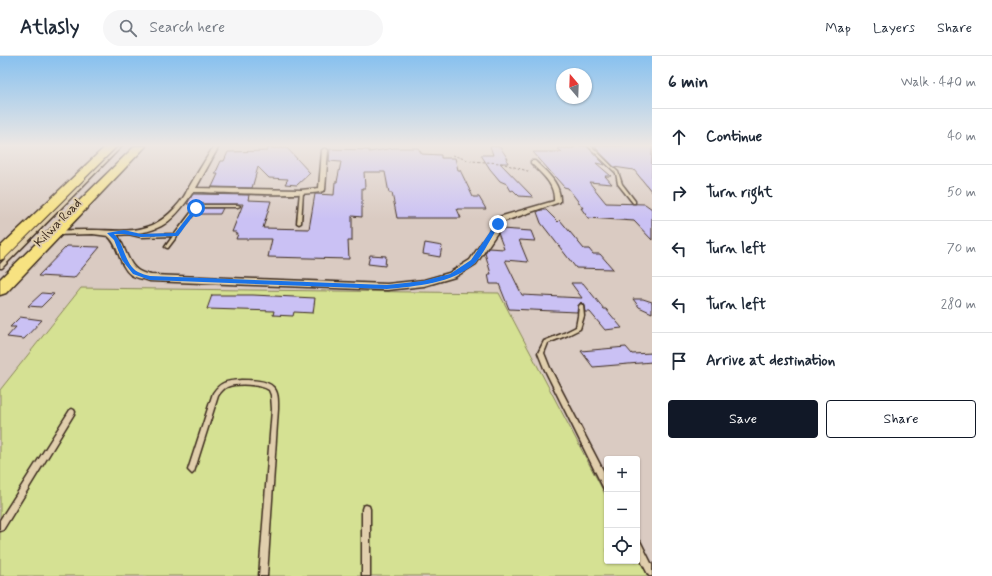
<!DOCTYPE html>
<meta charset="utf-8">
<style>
:root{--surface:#fff;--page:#f6f6f7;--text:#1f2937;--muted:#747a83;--line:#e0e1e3;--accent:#111827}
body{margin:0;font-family:Mynerve,sans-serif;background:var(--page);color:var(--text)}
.controls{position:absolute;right:12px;bottom:12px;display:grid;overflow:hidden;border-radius:4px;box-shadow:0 1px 3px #0004}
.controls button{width:36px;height:36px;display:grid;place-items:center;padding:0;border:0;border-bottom:1px solid var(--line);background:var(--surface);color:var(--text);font:20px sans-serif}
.compass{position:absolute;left:556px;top:12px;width:36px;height:36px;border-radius:50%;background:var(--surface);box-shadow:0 1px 3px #0004;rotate:341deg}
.stop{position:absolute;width:12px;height:12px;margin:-9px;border:3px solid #1a73e8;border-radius:50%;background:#fff}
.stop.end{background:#1a73e8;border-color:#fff;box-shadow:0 1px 4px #0008}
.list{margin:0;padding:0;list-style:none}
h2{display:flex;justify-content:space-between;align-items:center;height:52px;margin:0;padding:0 16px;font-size:17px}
h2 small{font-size:13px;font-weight:400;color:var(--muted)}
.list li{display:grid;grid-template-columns:26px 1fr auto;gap:12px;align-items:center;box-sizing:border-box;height:56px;padding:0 16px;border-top:1px solid var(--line)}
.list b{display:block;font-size:15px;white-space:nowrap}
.list em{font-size:13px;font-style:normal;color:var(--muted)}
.actions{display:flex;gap:8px;padding:12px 16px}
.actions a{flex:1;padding:9px 0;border:1px solid var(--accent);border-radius:4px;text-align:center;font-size:14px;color:var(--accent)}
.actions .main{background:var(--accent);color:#fff}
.icon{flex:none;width:22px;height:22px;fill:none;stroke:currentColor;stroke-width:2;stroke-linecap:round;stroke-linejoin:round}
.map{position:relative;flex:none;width:652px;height:520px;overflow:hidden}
header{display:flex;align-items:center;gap:24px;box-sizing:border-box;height:56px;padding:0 20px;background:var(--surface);border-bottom:1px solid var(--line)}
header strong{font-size:19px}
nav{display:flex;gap:22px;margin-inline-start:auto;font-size:14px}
.search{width:280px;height:36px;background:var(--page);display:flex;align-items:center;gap:10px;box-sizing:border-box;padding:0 14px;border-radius:22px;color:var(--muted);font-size:15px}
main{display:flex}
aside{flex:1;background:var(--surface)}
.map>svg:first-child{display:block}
</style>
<header>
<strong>Atlasly</strong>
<div class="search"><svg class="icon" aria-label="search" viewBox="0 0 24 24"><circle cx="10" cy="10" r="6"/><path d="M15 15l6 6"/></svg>Search here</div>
<nav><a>Map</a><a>Layers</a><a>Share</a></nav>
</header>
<main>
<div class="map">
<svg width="652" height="520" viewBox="0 0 652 520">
<rect width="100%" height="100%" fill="#dacbc2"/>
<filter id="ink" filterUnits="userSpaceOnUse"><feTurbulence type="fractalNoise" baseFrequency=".025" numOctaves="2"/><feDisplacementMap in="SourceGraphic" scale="8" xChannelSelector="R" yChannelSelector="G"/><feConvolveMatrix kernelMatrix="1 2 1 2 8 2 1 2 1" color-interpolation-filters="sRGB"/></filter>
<g filter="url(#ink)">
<path fill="#d5e193" stroke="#888658" d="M81 232 499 237 607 442V505H637V498L648 520H0V334Z"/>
<path fill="#cac1f4" stroke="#3b2a1e" d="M490 90 500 91 508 103H506L508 107H500L533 141 519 140 513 134 511 135 507 128 500 125 490 113 481 99H493Z
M574 90H587L605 109 596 107 611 120H605L612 128 589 126 606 147 645 148 652 153V184L634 165 588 162 581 152H583L568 132 564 131 533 96H562L557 92H574Z
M594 90H652V136L634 114 614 111Z
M268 92H287L310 117 297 129 285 128 288 123 269 122 258 111 252 132 212 131 218 118H215L221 105H224L228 96 267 95Z
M394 92H418L422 98 441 99V102H455L458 114H460L473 141H479L486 153H457L461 162H397L392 137H389L385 116H364L365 132H362V161L352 160V185H348L349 203 268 201 272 183H236L238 178H235L236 176H232L243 148H187L193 138 249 139 248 144 271 145 263 172 309 173 315 138 334 139 335 126H337L341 106 329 105 330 93 369 94V96Z
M201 152H223L220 158H199Z
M541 154H546L558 166 560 164 584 193H589L593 198H600L613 213 576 212 541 167 537 156Z
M501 173 531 175 535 185 519 184 528 206 505 204 522 239 582 242 571 227H583L604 253H606L622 272 605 274 590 256H585L584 250 581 246 578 250 577 256 509 253 499 228H490L488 218H491L485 197 488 192 504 193 498 177Z
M425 187 442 190 440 201 423 198Z
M67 190 100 191 74 222 38 220Z
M370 199 386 200 385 210 368 208Z
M42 237 54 238 41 251 28 250Z
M212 239H253L315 242 313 257 294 256 293 260 273 259 274 255 207 253Z
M633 243H643L652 246V257L639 251Z
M20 261 42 264 24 283 7 281 16 271H10Z
M626 291 632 298 652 297V306L593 311 581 295Z"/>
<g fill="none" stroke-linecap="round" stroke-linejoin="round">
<defs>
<path id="lane" d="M119 90H122L2 212H0V208Z
M588 90H591L618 116 622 128 635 145V147H633L618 128 616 117Z
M300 135 303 136 301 167 299 168 297 167Z
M197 149H238L240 150 238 151H199L168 192H167L165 191 173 180 141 181 124 177 123 176 125 175 141 179 175 178Z
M581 248 583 250 584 260 580 273 568 279 548 287 544 297 550 312 607 422V434L604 433 544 312 538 297 544 285 564 277 576 271 578 260 579 250Z
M241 324C250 324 267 324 273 331 279 336 278 346 278 353L267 520H259L272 353 271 339 269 334C260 328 237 327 227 331 223 333 220 337 218 340L194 416 192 418 188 414 213 337C221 325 228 325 241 324Z
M72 353 74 354 75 356 74 358 3 474 0 475V464L70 354Z
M366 449 369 450 370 453V520H362V453L363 450Z
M637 484 640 485 652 509V520H649L637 497Z"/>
<path id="street" d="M214 90 218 92 196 132 301 134 319 132 322 94 325 92 328 94 325 134C315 142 213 136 193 136 170 171 157 177 117 179 125 189 127 208 139 215 142 217 147 218 151 219L387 228 424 224 449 217 470 204 499 161 554 145C555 128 542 118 531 107V105H535C547 117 561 127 560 146L505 165 476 208 455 221 424 230 387 234 150 225C144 223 136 222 131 219 118 209 120 190 108 180L93 178 55 179 51 177 55 175C67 174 80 174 92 174 110 174 130 177 147 171 162 167 179 150 186 137 188 132 212 93 214 90Z"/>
<path id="highway" d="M106 90H117L5 202 0 204V191Z
M135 90H146L6 237 0 239V223Z"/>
</defs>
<use href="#lane" stroke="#3b2a1e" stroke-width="3"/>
<use href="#street" stroke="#3b2a1e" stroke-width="3"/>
<use href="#highway" stroke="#3b2a1e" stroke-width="3"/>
<path stroke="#3b2a1e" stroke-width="1" stroke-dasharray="2.5 2" stroke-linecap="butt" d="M0 91 2 90
M452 99 471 105 501 107 531 116"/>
<use href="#lane" fill="#e1cfad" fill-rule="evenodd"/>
<use href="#street" fill="#e1cfad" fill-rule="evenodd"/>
<use href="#highway" fill="#f7e281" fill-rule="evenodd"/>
</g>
</g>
<linearGradient id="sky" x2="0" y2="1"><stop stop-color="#88c1ef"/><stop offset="0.55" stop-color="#eee8e4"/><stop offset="1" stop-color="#eee8e4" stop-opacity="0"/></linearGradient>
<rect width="652" height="163" fill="url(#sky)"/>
<path fill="#1a73e8" d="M196 150 199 152 178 180 141 181 124 178H114C125 188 124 208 138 216 142 218 146 219 150 220L387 229 423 225 450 218 471 204 496 167 500 168C493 178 483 199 475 207 452 228 416 230 387 233L150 224 133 218 122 204 114 184 107 177 124 174 141 178 175 177Z"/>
<g text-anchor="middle" stroke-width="4" stroke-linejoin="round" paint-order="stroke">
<g font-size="13" fill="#3b2a1e" stroke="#e1cfad">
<text transform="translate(57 166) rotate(-46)" y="5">Kilwa Road</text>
</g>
</g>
</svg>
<div class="controls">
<button>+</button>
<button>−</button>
<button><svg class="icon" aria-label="locate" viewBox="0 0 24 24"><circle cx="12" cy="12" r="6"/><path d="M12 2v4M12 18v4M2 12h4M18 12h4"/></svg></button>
</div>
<svg class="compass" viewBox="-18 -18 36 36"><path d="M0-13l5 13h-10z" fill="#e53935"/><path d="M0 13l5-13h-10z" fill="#747a83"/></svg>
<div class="stop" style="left:196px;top:152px"></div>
<div class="stop end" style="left:498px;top:168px"></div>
</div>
<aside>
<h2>6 min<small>Walk · 440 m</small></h2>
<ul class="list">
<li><svg class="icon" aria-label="ahead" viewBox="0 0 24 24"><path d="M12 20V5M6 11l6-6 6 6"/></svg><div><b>Continue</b></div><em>40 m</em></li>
<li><svg class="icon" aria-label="right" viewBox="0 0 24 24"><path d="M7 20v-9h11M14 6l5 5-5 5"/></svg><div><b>Turn right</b></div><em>50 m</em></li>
<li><svg class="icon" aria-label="left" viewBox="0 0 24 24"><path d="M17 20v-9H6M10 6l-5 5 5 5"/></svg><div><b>Turn left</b></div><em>70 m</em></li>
<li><svg class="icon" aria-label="left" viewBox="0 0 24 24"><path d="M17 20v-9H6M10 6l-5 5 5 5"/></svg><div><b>Turn left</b></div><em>280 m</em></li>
<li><svg class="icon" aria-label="arrive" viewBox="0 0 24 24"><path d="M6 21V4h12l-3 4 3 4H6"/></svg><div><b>Arrive at destination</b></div></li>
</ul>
<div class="actions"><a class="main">Save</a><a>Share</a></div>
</aside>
</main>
